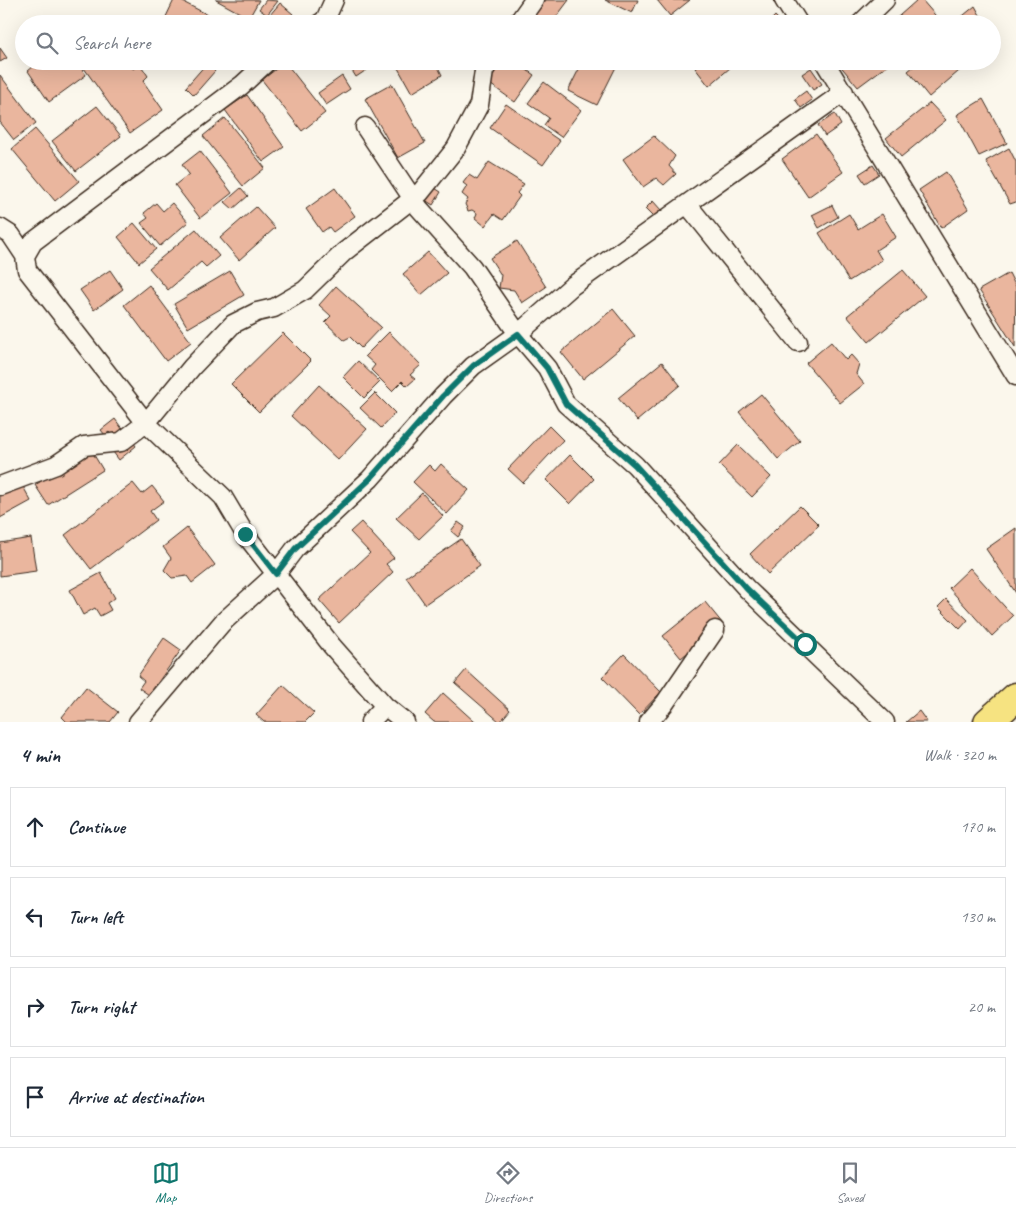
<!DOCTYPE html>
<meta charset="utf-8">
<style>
:root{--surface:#fff;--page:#f2f2f3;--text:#1f2937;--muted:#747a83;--line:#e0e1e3;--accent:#0f766e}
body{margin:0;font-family:Caveat,sans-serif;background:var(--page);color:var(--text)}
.stop{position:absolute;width:15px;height:15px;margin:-11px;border:4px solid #0f766e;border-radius:50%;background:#fff}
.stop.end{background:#0f766e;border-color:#fff;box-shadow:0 1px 5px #0008}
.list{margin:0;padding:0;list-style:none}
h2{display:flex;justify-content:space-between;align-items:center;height:65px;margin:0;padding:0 20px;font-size:21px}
h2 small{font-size:16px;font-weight:400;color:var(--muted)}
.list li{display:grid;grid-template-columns:32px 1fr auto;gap:15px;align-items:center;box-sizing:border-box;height:80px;margin:0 10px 10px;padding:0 10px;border:1px solid var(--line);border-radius:0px}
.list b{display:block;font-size:19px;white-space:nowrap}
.list em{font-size:16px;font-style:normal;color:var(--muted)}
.icon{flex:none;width:28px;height:28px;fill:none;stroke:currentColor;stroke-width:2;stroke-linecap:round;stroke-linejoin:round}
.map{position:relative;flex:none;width:1016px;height:722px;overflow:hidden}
.search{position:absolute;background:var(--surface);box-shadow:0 5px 20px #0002;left:15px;right:15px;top:15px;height:55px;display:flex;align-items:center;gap:12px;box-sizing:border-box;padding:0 18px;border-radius:28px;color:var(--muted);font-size:19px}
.sheet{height:425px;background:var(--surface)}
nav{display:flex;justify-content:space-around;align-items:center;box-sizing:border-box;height:70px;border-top:1px solid var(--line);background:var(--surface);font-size:14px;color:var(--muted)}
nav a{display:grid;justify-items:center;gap:2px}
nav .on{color:var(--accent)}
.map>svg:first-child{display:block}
</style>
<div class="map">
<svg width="1016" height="722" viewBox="0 0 1016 722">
<rect width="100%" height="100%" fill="#fbf7ec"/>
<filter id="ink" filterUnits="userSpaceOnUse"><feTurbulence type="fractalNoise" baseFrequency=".02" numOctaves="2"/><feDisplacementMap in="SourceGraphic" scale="10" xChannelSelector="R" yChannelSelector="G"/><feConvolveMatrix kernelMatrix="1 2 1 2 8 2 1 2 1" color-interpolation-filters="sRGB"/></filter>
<g filter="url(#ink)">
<path fill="#eab69e" stroke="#3b2a1e" d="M174 0H179L226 24H165L163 23Z
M216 0H259L249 18Z
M266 0 278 1 267 15 259 9Z
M546 0H569L551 24H528Z
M605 0H638L632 13Z
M657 0H690L670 16Z
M917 0H922L941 22 890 24Z
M280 3 293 14 285 24H278L269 16Z
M975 6 985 24H953Z
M775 16 783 24H767Z
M992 37 999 49 992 53Z
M0 48 7 58 0 62Z
M31 61H76L86 75 49 102 28 71 34 66Z
M79 61H128L133 69 140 64 148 76 143 81 163 110 130 133Z
M346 61H380L356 77Z
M394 61H435L442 75 412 93Z
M501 61H514L534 75 515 102 487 82Z
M583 61H619L597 105 568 91Z
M703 61H738L709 86 695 68Z
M840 61H893L858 87 838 63Z
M920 61H963L966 65 929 97 908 71Z
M285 62 325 113 302 131 262 80Z
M207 63 215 71 194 95 186 87Z
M811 68 822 84 813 90 802 74Z
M0 75 36 123 14 140 0 122Z
M342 76 350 89 326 105 318 93Z
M544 82 581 110 561 137 544 125 549 118 528 103Z
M392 84 425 143 398 158 365 99Z
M806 91 812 100 801 108 795 99Z
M247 95 284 147 263 162 225 110Z
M983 99 1007 143 979 156 957 115Z
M930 103 946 120 901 157 886 138Z
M506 104 560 141 543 165 490 128Z
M97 106 121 136 76 171 52 141Z
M835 114 841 125 825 136 818 125Z
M225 118 265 168 243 186 203 136Z
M35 129 79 181 55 201 12 149Z
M816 134 843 172 808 197 782 159Z
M654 136 675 156 669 166 676 174 664 185 656 178 643 187 623 159Z
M1009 148 1016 162V202L1010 204 986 161Z
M200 151 232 193 200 218 175 185 189 174 182 165Z
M489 162 524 184 517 193 520 196 503 220 494 214 485 226 475 218 477 213 472 210 468 211 465 204 468 199 462 194 467 186 463 183 469 175 477 180Z
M873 165 879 174 865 183 859 174Z
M946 172 968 209 941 228 919 190Z
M430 185 441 192 433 205 422 198Z
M241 188 248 196 233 209 225 202Z
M335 188 355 216 333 232 329 227 322 232 306 209Z
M653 201 661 210 653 217 645 209Z
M156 203 163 211 172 203 188 222 160 246 141 223 148 218 144 213Z
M832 205 838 217 819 228 812 215Z
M256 207 275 228 239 260 220 238Z
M849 214 858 229 882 214 896 237 876 250 882 260 849 281 819 233Z
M134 223 156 249 139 263 118 237Z
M196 229 219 256 206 267 201 262 168 290 149 268Z
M517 241 546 287 522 303 514 290 499 288 501 275 490 258Z
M428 252 447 273 421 295 403 274Z
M110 270 123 289 94 310 80 290Z
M903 270 925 296 869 342 847 316Z
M230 271 244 295 188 328 174 304Z
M1009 273 1016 287 1015 347 979 290Z
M149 285 191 342 166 361 124 305Z
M336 286 381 327 361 348 350 337 344 340 325 322 331 316 319 305Z
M613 309 635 336 583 379 561 352Z
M389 332 421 365 410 375 415 379 407 386 402 381 392 391 371 370 375 365 365 356Z
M283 333 311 361 259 412 231 384Z
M831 342 846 360 851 355 859 364 856 374 864 384 840 403 806 363Z
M358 361 380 382 364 398 343 377Z
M662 362 680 385 637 421 618 398Z
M319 385 367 429 338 460 291 416Z
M375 393 395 413 381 428 360 408Z
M761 394 800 441 778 459 739 412Z
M115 419 123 430 113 437 109 432 105 435 101 430Z
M549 426 563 440 523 483 508 469Z
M126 442H133L136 446 119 460 113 452Z
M738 445 771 477 752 497 719 465Z
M91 450 103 470 48 505 35 485Z
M570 455 594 479 570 504 546 480Z
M441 464 469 490 447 514 413 482 429 465 435 471Z
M20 481 31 501 0 518V492Z
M133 483 142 494 152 486 164 501 150 511 156 520 91 569 65 535Z
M422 493 443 516 419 539 396 518Z
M800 506 819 525 768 574 750 554Z
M361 522 394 558 386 564 393 572 339 623 319 600 370 553 350 532Z
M458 522 465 527 458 537 451 531Z
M187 528 215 565 192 583 187 576 172 578 164 570 171 558 163 547Z
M1016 528V593L986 549Z
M31 538 36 571 0 576V543Z
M461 539 480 566 425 604 406 577Z
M970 568 1013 616 992 636 949 588Z
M101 573 115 598 107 603 111 610 100 616 95 608 83 615 70 590Z
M946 599 968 620 960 629 938 607Z
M705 602 723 624 681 658 663 636Z
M164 638 181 650 149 695 139 688 144 681 138 676Z
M624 654 661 692 639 715 602 677Z
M466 670 510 710 500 722 455 683Z
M283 685 314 713 305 722H264L256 715Z
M86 687 118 712 110 722H67L62 717Z
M443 693 475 722H434L425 714Z
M919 711 927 722H906Z"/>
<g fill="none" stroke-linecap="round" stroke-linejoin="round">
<defs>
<path id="minor" d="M784 0 799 24
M319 24 325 20 334 0
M517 24 534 0
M860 24 885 0
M268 61 242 85 33 242 25 256 27 270 146 423 223 497 245 534 332 646 385 706 405 722
M824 61 1016 376
M365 127 419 208 472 267 518 334 547 368 566 404 635 465 747 589 885 722
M687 204 798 342
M0 228 11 235 25 256
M0 486 56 465 84 446 121 442 146 423 192 367 233 324 257 312 274 308 305 290 344 252 420 193 456 148 479 105 484 71 490 61
M138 722 222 623 276 574 295 549 370 479 443 396 473 366 518 334 572 286 844 92
M370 722 385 706
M649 722 665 703 715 630"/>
<path id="primary" d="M988 722 1016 697"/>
</defs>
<use href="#minor" stroke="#3b2a1e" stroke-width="21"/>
<use href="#primary" stroke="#3b2a1e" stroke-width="31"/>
<use href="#minor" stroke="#fbf7ec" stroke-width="18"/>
<use href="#primary" stroke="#f6e381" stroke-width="28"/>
</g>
</g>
<g fill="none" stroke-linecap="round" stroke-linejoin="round" filter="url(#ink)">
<path stroke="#0f766e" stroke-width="6" d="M245 534 276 574 295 549 370 479 443 396 473 366 518 334 547 368 566 404 635 465 747 589 805 644"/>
</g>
</svg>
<div class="stop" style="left:805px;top:644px"></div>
<div class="stop end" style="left:245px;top:534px"></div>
<div class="search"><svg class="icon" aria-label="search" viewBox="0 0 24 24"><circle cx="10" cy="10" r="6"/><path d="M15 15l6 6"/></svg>Search here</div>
</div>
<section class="sheet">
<h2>4 min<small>Walk · 320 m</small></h2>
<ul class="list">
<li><svg class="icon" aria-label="ahead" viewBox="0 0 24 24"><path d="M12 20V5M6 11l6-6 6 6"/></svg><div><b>Continue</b></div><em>170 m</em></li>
<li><svg class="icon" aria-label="left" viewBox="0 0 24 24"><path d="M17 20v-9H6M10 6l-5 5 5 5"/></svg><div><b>Turn left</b></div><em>130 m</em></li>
<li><svg class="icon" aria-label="right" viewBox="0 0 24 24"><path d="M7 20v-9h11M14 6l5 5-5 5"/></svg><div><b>Turn right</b></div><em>20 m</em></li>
<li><svg class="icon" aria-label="arrive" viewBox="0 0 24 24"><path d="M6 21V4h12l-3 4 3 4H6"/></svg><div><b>Arrive at destination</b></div></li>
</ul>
</section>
<nav>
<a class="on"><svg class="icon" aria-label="map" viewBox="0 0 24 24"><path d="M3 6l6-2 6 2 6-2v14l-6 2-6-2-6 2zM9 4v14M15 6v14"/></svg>Map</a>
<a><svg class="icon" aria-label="directions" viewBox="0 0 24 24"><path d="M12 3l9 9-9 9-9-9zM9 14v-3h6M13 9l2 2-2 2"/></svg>Directions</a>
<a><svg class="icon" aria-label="saved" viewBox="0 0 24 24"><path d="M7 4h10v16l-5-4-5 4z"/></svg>Saved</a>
</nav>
